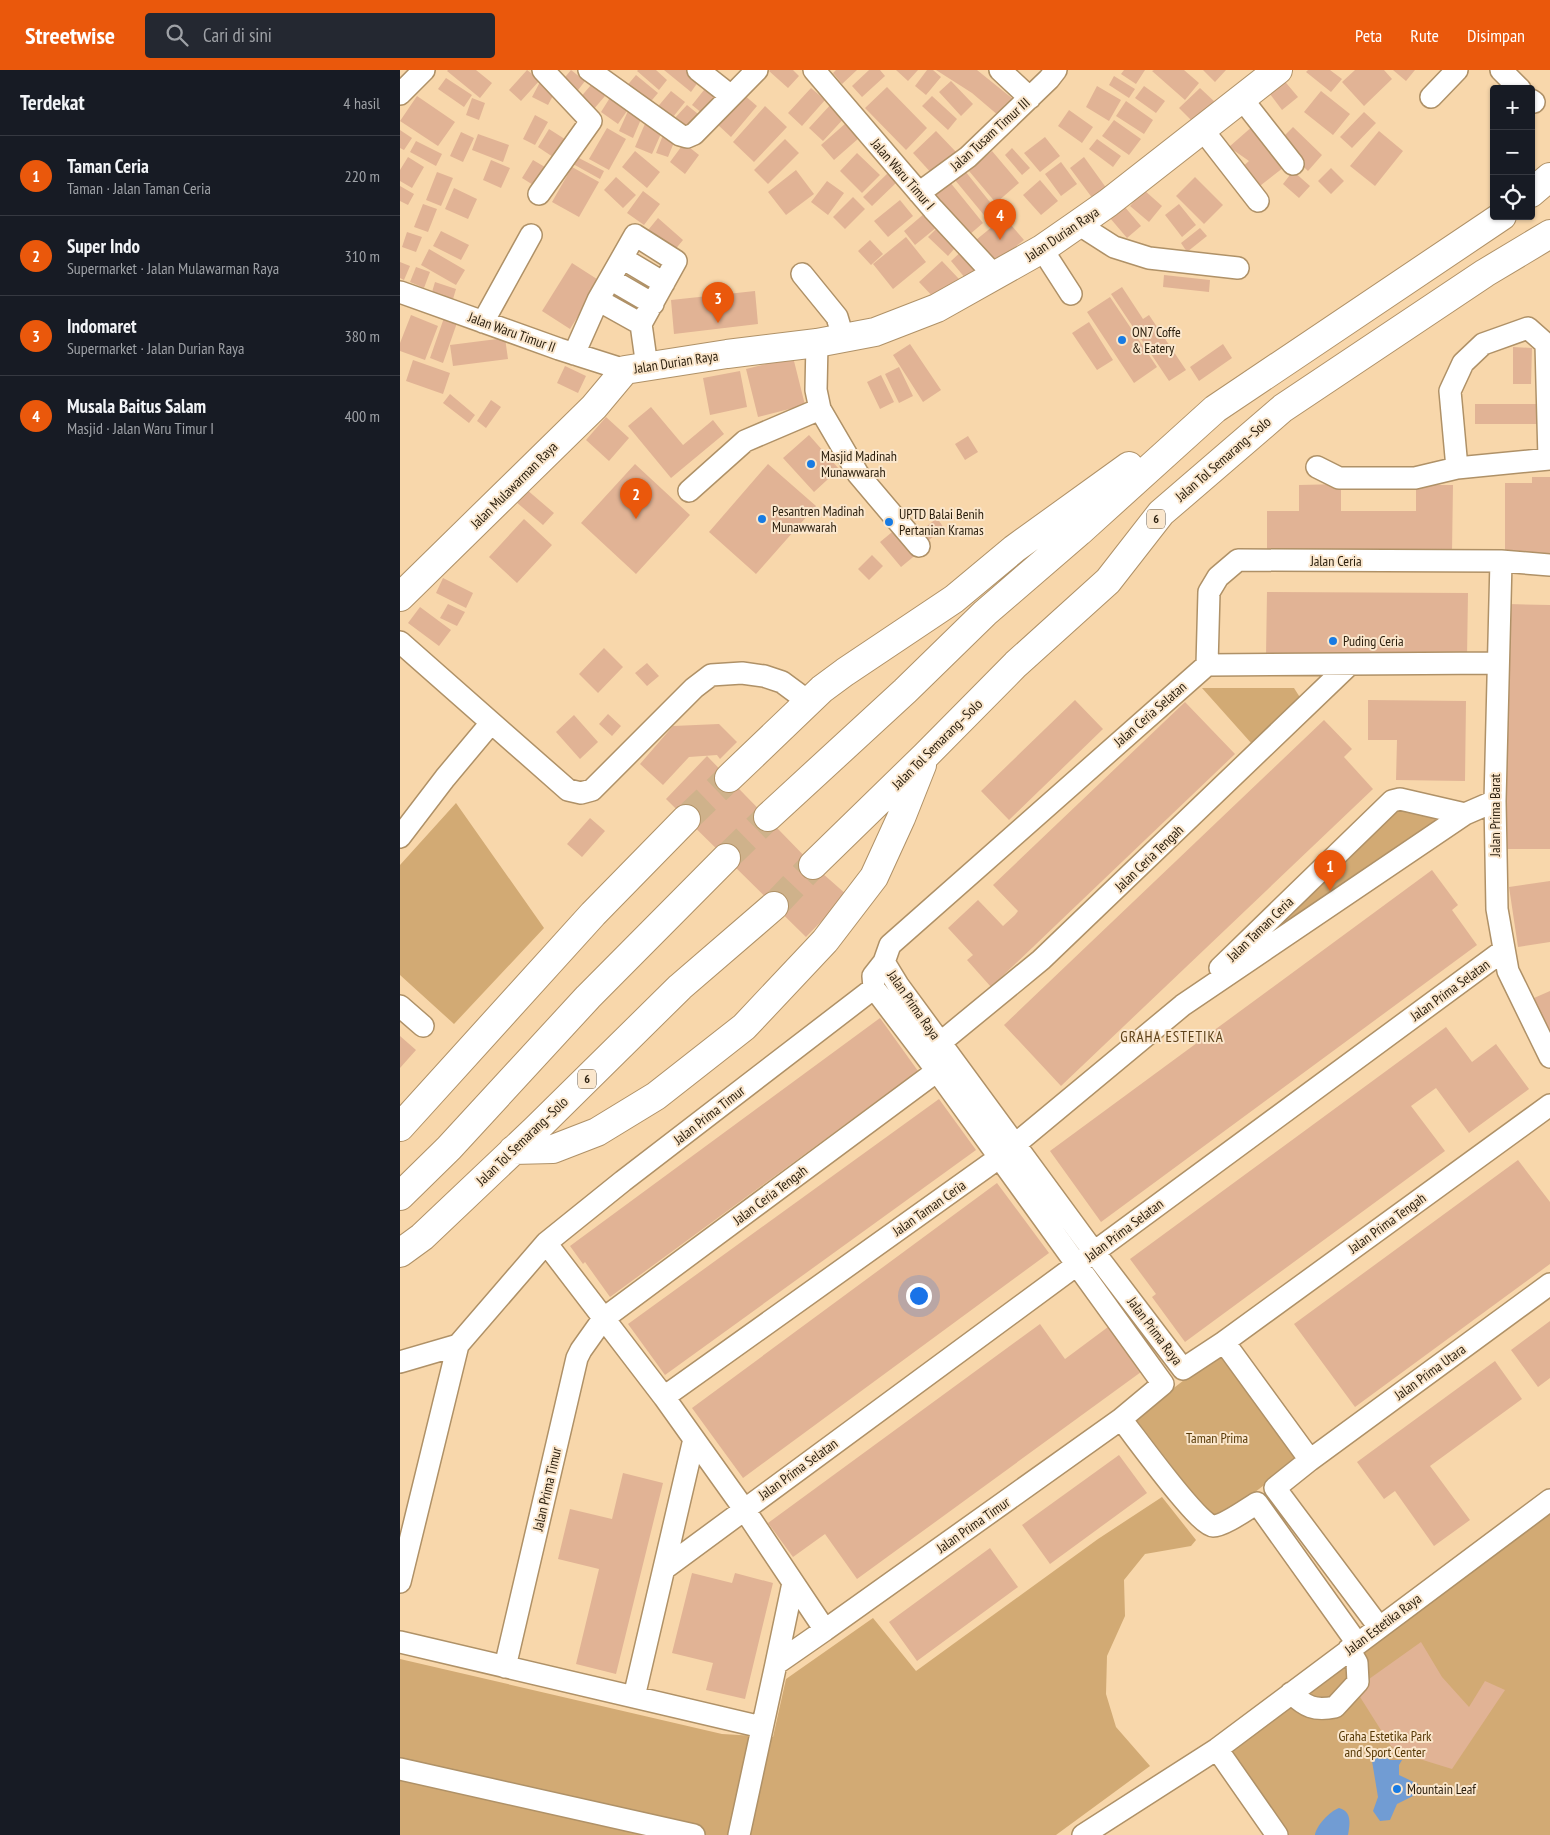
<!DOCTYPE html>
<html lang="id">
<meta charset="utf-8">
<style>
:root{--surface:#171b24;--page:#242831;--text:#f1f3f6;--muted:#9ea1a6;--line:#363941;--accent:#ea580c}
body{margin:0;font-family:"PT Sans Narrow",sans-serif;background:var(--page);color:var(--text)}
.controls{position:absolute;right:15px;top:15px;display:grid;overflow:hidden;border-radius:5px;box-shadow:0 1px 4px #0004}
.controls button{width:45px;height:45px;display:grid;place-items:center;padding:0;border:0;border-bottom:1px solid var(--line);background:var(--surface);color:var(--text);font:25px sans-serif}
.you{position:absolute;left:518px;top:1225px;width:18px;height:18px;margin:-12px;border:4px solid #fff;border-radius:50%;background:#1a73e8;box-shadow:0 0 0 8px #1a73e833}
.badge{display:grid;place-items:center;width:32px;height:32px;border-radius:50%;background:var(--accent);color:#fff;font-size:16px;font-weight:700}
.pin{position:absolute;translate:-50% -41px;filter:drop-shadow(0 1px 2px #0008)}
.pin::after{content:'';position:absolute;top:26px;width:18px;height:15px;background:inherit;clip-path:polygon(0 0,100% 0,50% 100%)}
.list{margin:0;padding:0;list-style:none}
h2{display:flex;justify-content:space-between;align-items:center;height:65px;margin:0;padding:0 20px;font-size:21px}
h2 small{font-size:16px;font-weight:400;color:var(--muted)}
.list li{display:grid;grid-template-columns:32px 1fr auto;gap:15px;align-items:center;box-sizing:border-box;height:80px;padding:0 20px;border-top:1px solid var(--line)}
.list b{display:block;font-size:19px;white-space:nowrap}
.list p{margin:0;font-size:16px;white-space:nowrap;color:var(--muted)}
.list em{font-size:16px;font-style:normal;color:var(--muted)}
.icon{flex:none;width:28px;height:28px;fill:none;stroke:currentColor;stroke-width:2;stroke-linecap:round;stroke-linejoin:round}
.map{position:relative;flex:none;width:1150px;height:1765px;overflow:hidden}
header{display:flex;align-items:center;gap:30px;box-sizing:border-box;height:70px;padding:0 25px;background:var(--accent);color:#fff}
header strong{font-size:24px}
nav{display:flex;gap:28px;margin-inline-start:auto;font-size:18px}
.search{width:350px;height:45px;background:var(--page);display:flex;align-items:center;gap:12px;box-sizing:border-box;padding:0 18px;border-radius:5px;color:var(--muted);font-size:19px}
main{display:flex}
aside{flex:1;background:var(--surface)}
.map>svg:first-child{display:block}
</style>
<header>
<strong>Streetwise</strong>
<div class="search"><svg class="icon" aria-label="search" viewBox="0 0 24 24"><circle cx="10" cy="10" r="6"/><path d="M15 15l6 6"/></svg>Cari di sini</div>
<nav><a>Peta</a><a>Rute</a><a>Disimpan</a></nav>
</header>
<main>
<aside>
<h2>Terdekat<small>4 hasil</small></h2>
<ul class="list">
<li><span class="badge">1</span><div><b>Taman Ceria</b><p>Taman · Jalan Taman Ceria</p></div><em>220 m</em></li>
<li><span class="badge">2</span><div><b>Super Indo</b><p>Supermarket · Jalan Mulawarman Raya</p></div><em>310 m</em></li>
<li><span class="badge">3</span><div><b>Indomaret</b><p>Supermarket · Jalan Durian Raya</p></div><em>380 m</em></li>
<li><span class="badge">4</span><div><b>Musala Baitus Salam</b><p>Masjid · Jalan Waru Timur I</p></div><em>400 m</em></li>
</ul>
</aside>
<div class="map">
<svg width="1150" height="1765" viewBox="0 0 1150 1765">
<rect width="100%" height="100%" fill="#f8d7ab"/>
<path fill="#d2aa74" d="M802 618H894L901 629 852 674Z
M56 733 144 858 54 954 0 905V795Z
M996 740 1041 744V753L847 890Z
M819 1283 899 1388 815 1453 735 1348Z
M762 1427 796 1470 791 1476 745 1484 724 1510 725 1546 707 1586 706 1624 716 1657 750 1696 656 1765H0V1589L322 1664 373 1667 386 1609 473 1548 516 1601 698 1469Z
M1150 1440V1765H885L827 1680Z"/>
<path fill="#719cd3" d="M976 1683 982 1684 990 1690H1002L999 1695V1705L1018 1714 1017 1724 997 1734 990 1750 980 1751 973 1741 978 1727 972 1691Z
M939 1738C952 1741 950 1754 948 1765H915C916 1756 930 1741 939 1738Z"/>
<path fill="#e1b395" d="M48 0H76L92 13 80 28 47 1Z
M127 0 140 10 121 31 109 20Z
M171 0 185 11 175 24 161 12Z
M238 0H256L267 10 259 20 237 1Z
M264 0H292L301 8 291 22Z
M370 0H393L399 6 388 18 369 1Z
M436 0H457L442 14 433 3Z
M469 0H480L485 6 462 27 452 16Z
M496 0H518L508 11Z
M527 0H533L541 7 526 25 515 16Z
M536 0H577L613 29 599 46 572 23Z
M724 0H745L736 14 721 4Z
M754 0H784L799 13 785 30 752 1Z
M803 0H826L815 12Z
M908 0H930L942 9 931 22 906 2Z
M955 0H984L992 9 964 36 942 12Z
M993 0H1015L1006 11Z
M236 5 258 23 247 36 225 18Z
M714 6 735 19 729 28 709 15Z
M46 8 72 25 64 37 38 19Z
M882 8 898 27 882 40 867 20Z
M551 11 573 34 561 46 539 22Z
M140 12 156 20 148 35 132 27Z
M191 15 205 26 193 40 179 29Z
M308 15 324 29 308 48 292 35Z
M697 16 721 30 709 51 686 37Z
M744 16 765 31 756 43 735 28Z
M487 17 527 58 506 80 465 38Z
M411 18 425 30 402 56 388 43Z
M800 18 817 34 796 55 779 38Z
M271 21 285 32 269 52 255 40Z
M921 21 950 44 933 65 904 42Z
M343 24 357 36 331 67 317 54Z
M17 26 55 52 38 76 0 51Z
M211 26 229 38 218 54 201 42Z
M532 26 557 49 548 60 522 36Z
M72 28 85 33 79 50 66 45Z
M726 31 753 50 744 64 716 46Z
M433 32 447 45 423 71 409 58Z
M287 35 303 48 290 64 273 50Z
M365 36 387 57 354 92 333 72Z
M669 40 693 57 682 73 658 56Z
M228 41 242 47 233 68 219 61Z
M964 42 976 53 952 78 940 67Z
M135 45 148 52 135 75 123 69Z
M247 49 264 57 252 84 235 77Z
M714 50 741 69 729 85 702 66Z
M446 53 459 68 434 90 421 75Z
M854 55 888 94 856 119 839 100 849 91 829 77Z
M893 57 922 85 908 101 878 72Z
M207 58 226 69 209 100 189 89Z
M149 59 171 73 159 91 138 77Z
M0 60 12 68 4 80 0 78Z
M265 60 277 65 268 87 256 83Z
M536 61 557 83 534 106 513 83Z
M979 61 1003 81 975 116 950 96Z
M61 62 74 68 63 92 50 86Z
M78 64 109 75 103 92 72 80Z
M645 67 660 86 640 102 624 83Z
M385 69 399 83 368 114 354 100Z
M697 69 721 86 713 97 689 79Z
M16 71 42 84 36 96 10 82Z
M284 73 299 85 285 104 270 92Z
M612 78 630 98 622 105 605 85Z
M235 81 260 102 247 118 222 97Z
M592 81 619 113 596 133 569 101Z
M457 83 480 105 462 123 440 101Z
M8 87 24 97 12 118 0 111V100Z
M177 87 204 101 200 109 173 94Z
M684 87 707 119 693 129 670 98Z
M91 90 110 98 101 118 83 110Z
M133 90 150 100 138 118 122 108Z
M661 92 677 114 661 126 645 104Z
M172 97 199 112 179 147 152 132Z
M931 98 944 111 931 124 918 111Z
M396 100 414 124 386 145 368 122Z
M565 101 598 142 588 150 555 110Z
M893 101 910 116 899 128 883 114Z
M37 102 53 108 41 136 26 130Z
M488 103 497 112 472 136 463 127Z
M216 107 236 125 223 138 204 120Z
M795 107 823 135 804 154 776 126Z
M640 110 658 131 641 145 623 125Z
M427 111 444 123 428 145 411 132Z
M549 111 583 153 569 165 535 123Z
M0 116 14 124 8 135 0 131Z
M54 118 77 129 68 149 45 139Z
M744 120 762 136 749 152 730 136Z
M243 121 260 134 244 155 227 143Z
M453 127 465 139 445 159 433 147Z
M500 130 513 146 488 167 474 151Z
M23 134 37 139 28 162 14 157Z
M779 134 796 155 782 167 765 145Z
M724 136 741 156 727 168 710 148Z
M525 143 537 157 515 175 504 161Z
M604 147 624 170 595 193 576 170Z
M258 148 283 170 269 187 244 165Z
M541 154 560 172 548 186 528 167Z
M800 158 807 166 787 182 781 173Z
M41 161 69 175 61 190 33 176Z
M7 162 22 167 16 182 2 177Z
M506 167 526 192 493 219 473 194Z
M470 170 483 184 471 195 458 181Z
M565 178 581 195 566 209 551 191Z
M29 179 65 200 56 215 21 195Z
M542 191 559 209 536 230 519 212Z
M0 192 10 196 4 210 0 208Z
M172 193 200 211 170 259 142 241Z
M16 197 30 202 24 218 10 212Z
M764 205 810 210 809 222 763 217Z
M35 212 56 219 53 229 32 222Z
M722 217 743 249 749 245 786 300 769 311 711 224Z
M355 221 358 254 274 264 271 230Z
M710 227 757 297 734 313 687 242Z
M11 245 38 256 25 290 0 281V273Z
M45 245 58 250 43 293 30 288Z
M689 252 713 290 697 300 672 263Z
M105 268 108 289 53 296 50 275Z
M510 274 541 320 523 332 493 285Z
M823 274 832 288 799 311 790 297Z
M1113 277 1132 278 1131 314H1113Z
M393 287 405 335 358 347 346 299Z
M13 290 50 303 43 324 6 311Z
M165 296 186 306 178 323 157 313Z
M499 297 513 326 499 333 485 304Z
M340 301 347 337 310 345 303 308Z
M481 305 494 332 480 339 467 312Z
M50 324 75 345 69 353 43 333Z
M91 330 101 337 86 358 77 351Z
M1075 334H1141L1140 354H1075Z
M251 337 283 375 313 350 324 364 271 408 228 356Z
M206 347 229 368 209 391 186 370Z
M409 365 439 399 414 422 383 388Z
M568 366 578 382 565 390 555 374Z
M235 394 290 445 236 504 181 453Z
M368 394 416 436 356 504 309 462Z
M1132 407H1150V483H1105V413H1132Z
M941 414V441H1016V415H1053L1052 483 867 482V441H899V415Z
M126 419 154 443 143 455 115 431Z
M537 448 544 458 529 470 522 460Z
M124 449 152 475 117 513 89 487Z
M497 458 518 483 501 497 480 472Z
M472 485 483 496 469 510 458 499Z
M43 508 73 523 66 538 36 523Z
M867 522 1068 523 1067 588 866 586Z
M48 534 65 542 57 556 40 548Z
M1108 534 1150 535V779H1104Z
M20 537 51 560 39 576 8 553Z
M204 578 223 597 198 623 179 604Z
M247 593 259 606 247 616 235 603Z
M675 630 703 659 609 750 581 721Z
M968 630 1066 631 1065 711 996 710 997 670H968Z
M785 632 835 684 591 917 567 890 573 885 548 858 578 830 603 856 615 845 618 841 593 815Z
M208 644 221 656 212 666 199 654Z
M174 645 198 672 180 689 156 662Z
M924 650 952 679 944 687 973 719 661 1016 604 955Z
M319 654 337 672 320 689 317 685 289 687 263 715 240 694 273 656Z
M307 686 413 795 447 825 406 867 266 729Z
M190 748 205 761 182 787 167 774Z
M1032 800 1058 835 1052 840 1077 875 701 1152 650 1081Z
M1150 811V872L1118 877 1109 817Z
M1150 921V968L1134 928Z
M480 948 518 1001 210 1227 185 1192 183 1194 170 1176Z
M1046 957 1072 992 1096 974 1129 1019 1069 1063 1036 1018 1011 1036 1045 1081 785 1272 752 1227 756 1224 730 1189Z
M0 966 16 980 0 998Z
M539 1029 576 1080 265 1305 228 1254Z
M1118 1090 1150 1132V1194L955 1337 894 1254Z
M597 1113 649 1183 343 1408 292 1338Z
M1150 1251V1308L1138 1317 1111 1280Z
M640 1254 665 1289 708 1257 741 1302 457 1509 425 1464 393 1487 368 1453Z
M1095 1291 1122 1329 1030 1396 1070 1450 1034 1476 995 1421 984 1429 957 1392Z
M719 1385 747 1423 650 1494 622 1455Z
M223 1403 263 1413 216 1604 176 1594 199 1499 158 1489 170 1439 212 1449Z
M590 1478 618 1517 517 1591 489 1552Z
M292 1503 332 1513 335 1503 373 1513 345 1629 306 1620 313 1593 272 1583Z
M1021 1572 1042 1607 1069 1637 1085 1611 1105 1620 1052 1699 1010 1686 991 1676 955 1619Z"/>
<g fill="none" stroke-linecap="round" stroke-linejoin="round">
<path stroke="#cfb28b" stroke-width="28" stroke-dasharray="28 14" stroke-linecap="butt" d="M286 749 329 708
M326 788 368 747
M374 836 413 795"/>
<defs>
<path id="minor" d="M189 0 280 65 287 67 294 64 357 0
M298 0 331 26
M414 0 533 139 595 206
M600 0 630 28
M1101 0 1120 19
M0 24 24 0
M1031 27 1057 0
M842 29 893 94
M1131 30 1134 32
M802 59 858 131
M519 123 568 87 649 9 656 0
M139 124 191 51 143 0
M678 154 714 177 749 188 838 198
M642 179 671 224
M222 188 264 213
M402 204 437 247 443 267
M210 209 253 234
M0 222 159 279 225 300
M198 230 241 254
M83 252 131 165
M417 273 416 320 420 339 458 404 519 476
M174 284 198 230 235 165 276 191 241 254 247 297
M917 397 939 408H1015L1057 398 1149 389 1146 274 1128 258 1083 274 1063 293 1050 321 1057 398
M289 421 345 371 420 339
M1101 491 1095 731 1097 839 1108 901 1150 987
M0 572 168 720 181 723 192 720 294 618 311 605 342 603 364 606 382 612 409 632
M807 595 809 522 818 507 838 490 1101 491 1150 495
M0 767 45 708 91 653
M484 892 473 906 474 918 537 1001 763 1314 721 1349C734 1365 799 1456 813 1456 824 1456 847 1439 857 1433L957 1573
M484 892 498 915 694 1182 783 1299 824 1272 910 1390 875 1418 979 1557
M484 892 490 875 807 595 1098 593
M820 898 992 731 1000 729 1065 744
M474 918 223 1111 146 1173 264 1327 344 1439 425 1560 721 1349
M0 936 23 956
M540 973 641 890 950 594
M824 1272 1150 1035
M0 1292 58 1275
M264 1327 600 1087 783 935 1065 744 1095 731
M910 1390 1150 1214
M264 1499 1104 880
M0 1512 58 1275 146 1173
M0 1572 362 1657
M376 1594 393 1513
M105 1597 177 1288 181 1280 203 1249 537 1001
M891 1623C906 1637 914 1641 935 1637L958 1612 957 1593 949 1579
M234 1627 294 1369
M817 1679 877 1765
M0 1699 294 1765
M339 1765 376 1594 425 1560
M683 1765 817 1679 1150 1430"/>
<path id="major" d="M0 527 194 337 225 300 327 284 417 273 475 262 537 238 642 179 678 154 708 133 878 0"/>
<path id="highway" d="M1131 123 1150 107
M329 708 422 619 445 602 554 529 614 479 729 396
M368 747 505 621 585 543 679 462 815 339 1102 146
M413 795 525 686 616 594 708 511 761 443 883 338 1085 203 1150 164
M0 1057 193 844 286 749
M113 1080 153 1079 197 1062 256 1026 344 957 425 871 474 807 501 748 522 695
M0 1126 49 1078 188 927 326 788
M0 1183 22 1167 136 1059 280 917 374 836"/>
</defs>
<use href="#minor" stroke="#af9167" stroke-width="24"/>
<use href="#major" stroke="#af9167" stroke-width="30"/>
<use href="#highway" stroke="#af9167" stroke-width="30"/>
<use href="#minor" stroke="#fff" stroke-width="21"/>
<use href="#major" stroke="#fff" stroke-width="28"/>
<use href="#highway" stroke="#fff" stroke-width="28"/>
</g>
<g fill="#187be3" stroke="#fae6cc" stroke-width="2">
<circle cx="722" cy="270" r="5"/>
<circle cx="411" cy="394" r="5"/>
<circle cx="362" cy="449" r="5"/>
<circle cx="489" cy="452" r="5"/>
<circle cx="933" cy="571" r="5"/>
<circle cx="997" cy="1719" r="5"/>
</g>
<g text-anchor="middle" stroke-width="4" stroke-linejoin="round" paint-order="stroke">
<g fill="#fae6cc" stroke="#685a46" stroke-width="1">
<rect x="747" y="439.5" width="18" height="19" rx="4"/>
<rect x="178" y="999.5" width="18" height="19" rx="4"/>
</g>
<g font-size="12" font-weight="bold" fill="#2a1e0d">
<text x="756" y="453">6</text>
<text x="187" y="1013">6</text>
</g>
<g font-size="14" fill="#2a1e0d" stroke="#fae6cc">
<text transform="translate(590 64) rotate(-42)" y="5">Jalan Tusam Timur III</text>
<text transform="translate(503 104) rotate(49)" y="5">Jalan Waru Timur I</text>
<text transform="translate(662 164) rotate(-34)" y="5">Jalan Durian Raya</text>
<text transform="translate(112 262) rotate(20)" y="5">Jalan Waru Timur II</text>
<text transform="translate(276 292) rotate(-9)" y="5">Jalan Durian Raya</text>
<text transform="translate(823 389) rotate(-41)" y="5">Jalan Tol Semarang–Solo</text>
<text transform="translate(114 415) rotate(-45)" y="5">Jalan Mulawarman Raya</text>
<text x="936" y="496">Jalan Ceria</text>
<text transform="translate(750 644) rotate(-41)" y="5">Jalan Ceria Selatan</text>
<text transform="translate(537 674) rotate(-45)" y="5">Jalan Tol Semarang–Solo</text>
<text transform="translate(1095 745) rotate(-90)" y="5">Jalan Prima Barat</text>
<text transform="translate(749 788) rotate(-44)" y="5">Jalan Ceria Tengah</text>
<text transform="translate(860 859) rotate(-44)" y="5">Jalan Taman Ceria</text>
<text transform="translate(1050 920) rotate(-36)" y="5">Jalan Prima Selatan</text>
<text transform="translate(514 935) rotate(55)" y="5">Jalan Prima Raya</text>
<text transform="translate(309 1045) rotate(-38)" y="5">Jalan Prima Timur</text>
<text transform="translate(122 1071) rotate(-44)" y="5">Jalan Tol Semarang–Solo</text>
<text transform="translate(370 1125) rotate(-37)" y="5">Jalan Ceria Tengah</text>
<text transform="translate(529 1138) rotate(-35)" y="5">Jalan Taman Ceria</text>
<text transform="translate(987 1153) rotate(-36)" y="5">Jalan Prima Tengah</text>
<text transform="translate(724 1160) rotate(-37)" y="5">Jalan Prima Selatan</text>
<text transform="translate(755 1261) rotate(53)" y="5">Jalan Prima Raya</text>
<text transform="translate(1030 1302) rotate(-36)" y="5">Jalan Prima Utara</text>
<text transform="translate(398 1399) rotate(-36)" y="5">Jalan Prima Selatan</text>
<text transform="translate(147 1419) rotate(-77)" y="5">Jalan Prima Timur</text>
<text transform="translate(573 1455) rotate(-35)" y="5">Jalan Prima Timur</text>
<text transform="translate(983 1554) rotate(-37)" y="5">Jalan Estetika Raya</text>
</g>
<g font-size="14" fill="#2a1e0d" stroke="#fae6cc" text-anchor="start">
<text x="732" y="267">ON7 Coffe<tspan x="732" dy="16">&amp; Eatery</tspan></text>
<text x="421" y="391">Masjid Madinah<tspan x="421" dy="16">Munawwarah</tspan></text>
<text x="372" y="446">Pesantren Madinah<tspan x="372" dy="16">Munawwarah</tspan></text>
<text x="499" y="449">UPTD Balai Benih<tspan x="499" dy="16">Pertanian Kramas</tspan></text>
<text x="943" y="576">Puding Ceria</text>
<text x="1007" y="1724">Mountain Leaf</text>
</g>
<g font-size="14" fill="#563805" stroke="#fae6cc">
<text x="817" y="1373">Taman Prima</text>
<text x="985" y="1671">Graha Estetika Park<tspan x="985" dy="16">and Sport Center</tspan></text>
</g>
<g font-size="15" letter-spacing="1" fill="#5d4118" stroke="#fae6cc">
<text x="772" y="972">GRAHA ESTETIKA</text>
</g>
</g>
</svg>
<div class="controls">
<button>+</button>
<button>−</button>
<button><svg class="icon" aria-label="locate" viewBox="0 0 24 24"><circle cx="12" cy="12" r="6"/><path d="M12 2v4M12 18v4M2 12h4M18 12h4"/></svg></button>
</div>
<div class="you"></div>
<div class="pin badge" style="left:930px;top:821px">1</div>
<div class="pin badge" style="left:236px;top:449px">2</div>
<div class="pin badge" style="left:318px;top:253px">3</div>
<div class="pin badge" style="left:600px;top:170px">4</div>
</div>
</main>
